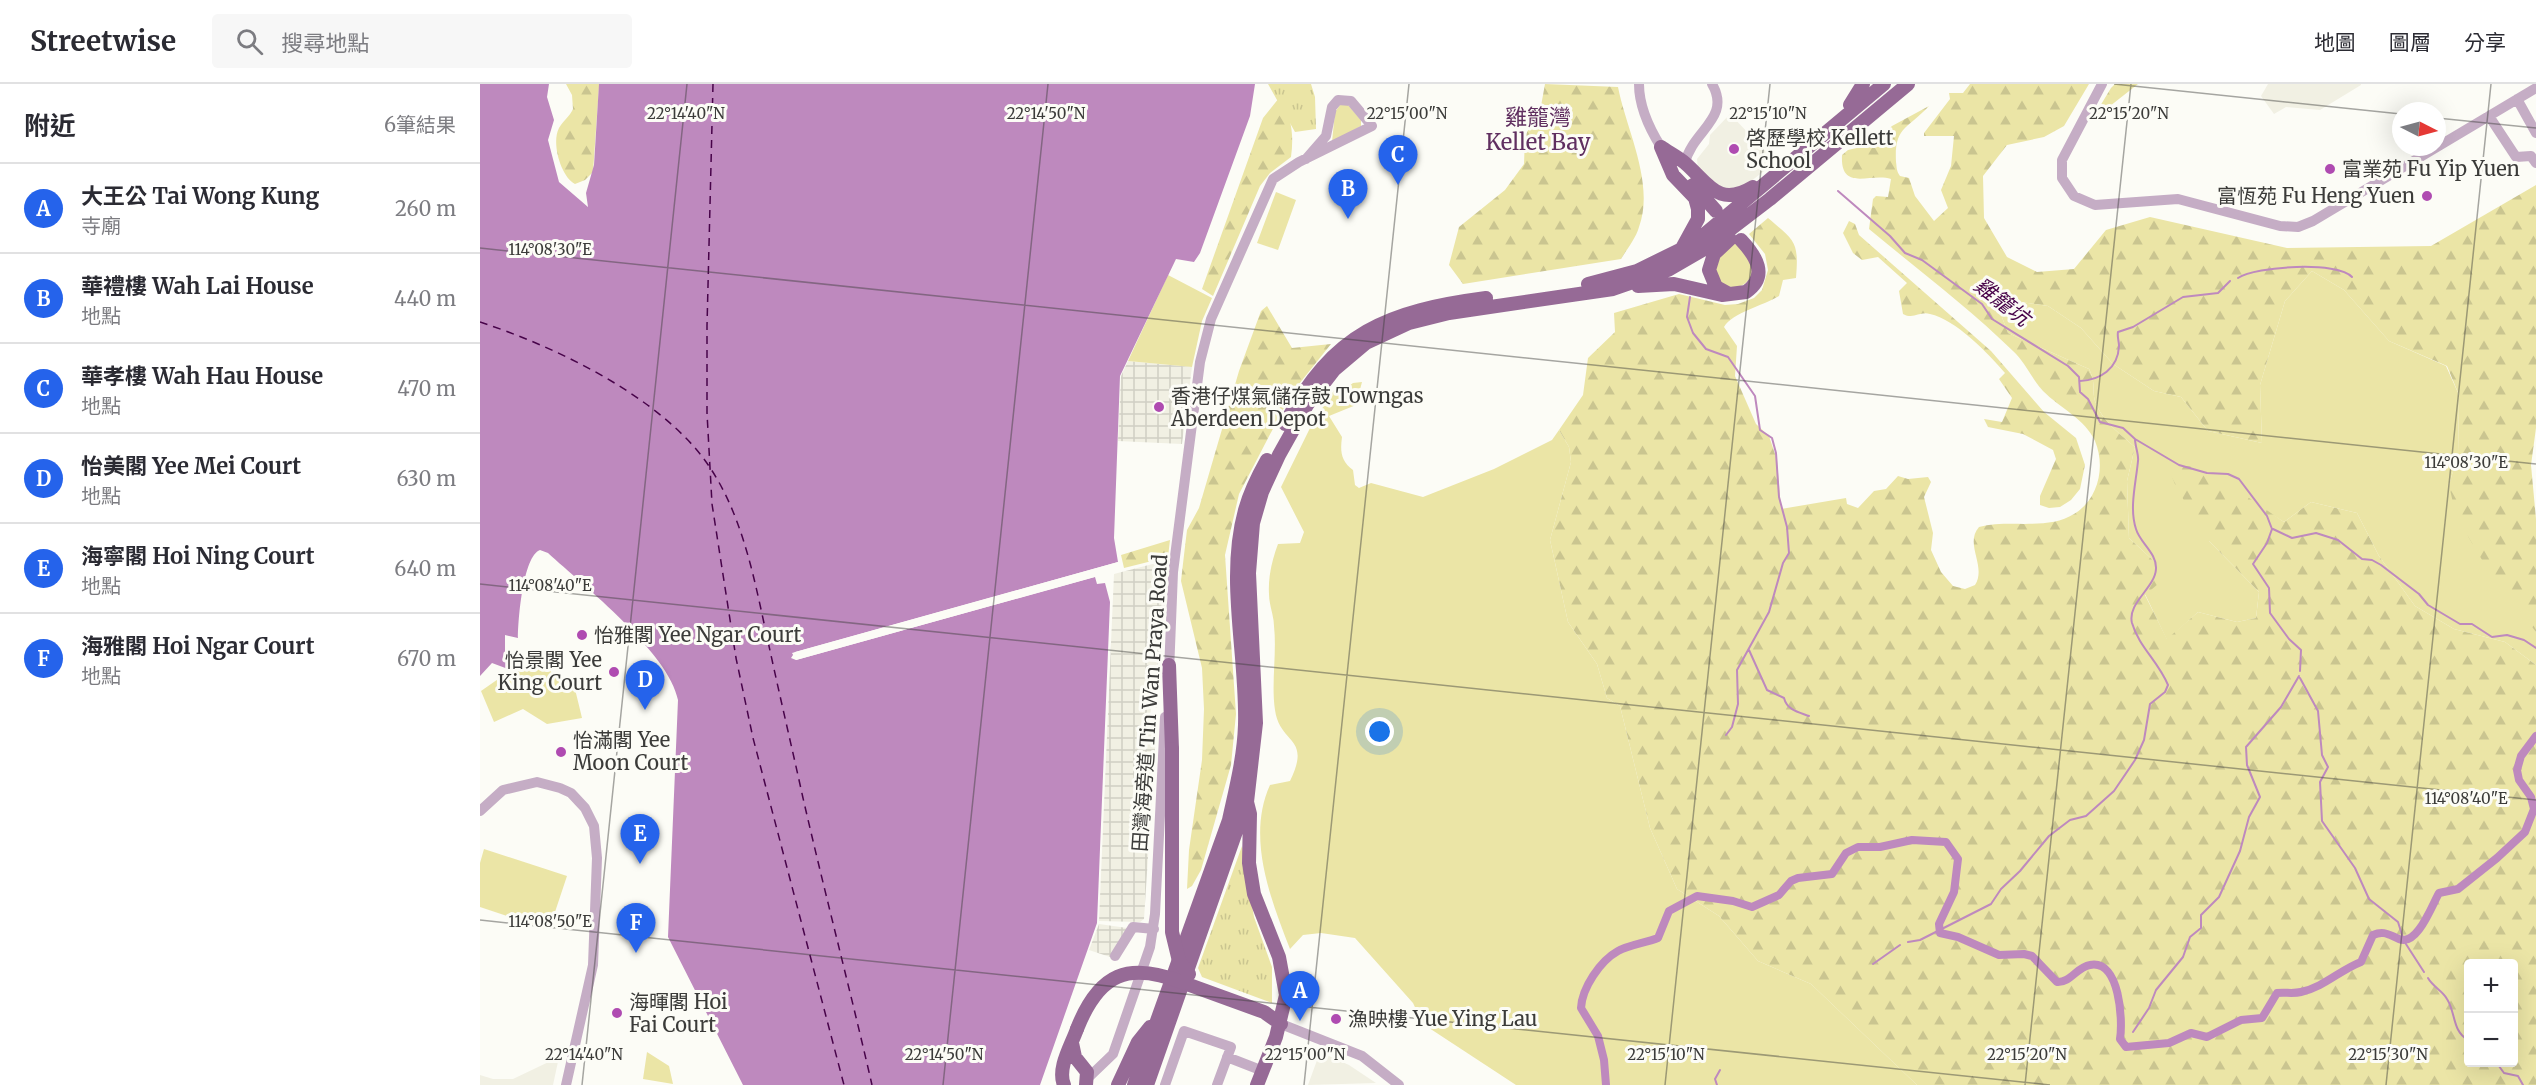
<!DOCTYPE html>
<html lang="zh-TW">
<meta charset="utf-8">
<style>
:root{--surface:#fff;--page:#f7f7f7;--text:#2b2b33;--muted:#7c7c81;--line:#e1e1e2;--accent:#2563eb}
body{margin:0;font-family:Merriweather,"Noto Sans TC",serif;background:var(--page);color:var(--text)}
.controls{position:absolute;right:18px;bottom:18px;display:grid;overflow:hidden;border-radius:6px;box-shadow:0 6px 24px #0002}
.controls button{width:54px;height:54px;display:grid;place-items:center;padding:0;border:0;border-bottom:2px solid var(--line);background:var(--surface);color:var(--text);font:30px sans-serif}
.compass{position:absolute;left:1912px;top:18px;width:54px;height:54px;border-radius:50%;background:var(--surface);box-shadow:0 6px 24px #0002;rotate:96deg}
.you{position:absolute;left:900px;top:648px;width:21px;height:21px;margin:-15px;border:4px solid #fff;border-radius:50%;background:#1a73e8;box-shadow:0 0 0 9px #1a73e833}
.badge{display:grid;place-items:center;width:39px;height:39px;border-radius:50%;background:var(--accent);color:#fff;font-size:20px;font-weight:700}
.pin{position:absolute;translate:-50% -50px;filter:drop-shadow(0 2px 3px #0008)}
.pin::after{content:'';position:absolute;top:32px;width:21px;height:18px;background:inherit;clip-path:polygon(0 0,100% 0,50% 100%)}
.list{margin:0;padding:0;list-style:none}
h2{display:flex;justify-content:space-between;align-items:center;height:78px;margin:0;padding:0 24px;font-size:26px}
h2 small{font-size:20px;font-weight:400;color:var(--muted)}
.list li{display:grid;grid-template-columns:39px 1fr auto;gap:18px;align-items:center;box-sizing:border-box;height:90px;padding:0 24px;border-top:2px solid var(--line)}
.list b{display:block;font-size:22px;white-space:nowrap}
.list p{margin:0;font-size:20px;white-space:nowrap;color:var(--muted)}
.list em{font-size:20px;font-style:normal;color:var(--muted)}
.icon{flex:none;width:33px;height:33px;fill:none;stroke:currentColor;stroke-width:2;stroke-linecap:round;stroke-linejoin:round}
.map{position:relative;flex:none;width:2056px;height:1001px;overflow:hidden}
header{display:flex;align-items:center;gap:36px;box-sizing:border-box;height:84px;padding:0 30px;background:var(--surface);border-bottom:2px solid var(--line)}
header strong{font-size:28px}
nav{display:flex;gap:33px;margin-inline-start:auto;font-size:21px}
.search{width:420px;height:54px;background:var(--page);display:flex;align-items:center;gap:15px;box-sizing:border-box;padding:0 21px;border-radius:6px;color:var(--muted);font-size:22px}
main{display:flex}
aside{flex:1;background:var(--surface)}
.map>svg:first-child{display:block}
</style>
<header>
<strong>Streetwise</strong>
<div class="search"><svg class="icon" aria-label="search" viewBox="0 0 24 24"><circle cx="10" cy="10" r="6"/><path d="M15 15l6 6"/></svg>搜尋地點</div>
<nav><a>地圖</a><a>圖層</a><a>分享</a></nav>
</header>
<main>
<aside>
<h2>附近<small>6筆結果</small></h2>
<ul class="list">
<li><span class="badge">A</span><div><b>大王公 Tai Wong Kung</b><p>寺廟</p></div><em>260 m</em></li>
<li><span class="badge">B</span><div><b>華禮樓 Wah Lai House</b><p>地點</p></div><em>440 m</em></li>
<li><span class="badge">C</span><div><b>華孝樓 Wah Hau House</b><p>地點</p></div><em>470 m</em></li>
<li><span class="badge">D</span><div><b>怡美閣 Yee Mei Court</b><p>地點</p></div><em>630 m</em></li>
<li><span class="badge">E</span><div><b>海寧閣 Hoi Ning Court</b><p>地點</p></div><em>640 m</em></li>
<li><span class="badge">F</span><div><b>海雅閣 Hoi Ngar Court</b><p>地點</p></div><em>670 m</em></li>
</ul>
</aside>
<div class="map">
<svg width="2056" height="1001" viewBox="0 0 2056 1001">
<defs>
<pattern id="industrial-grid" width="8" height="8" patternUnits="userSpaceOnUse" patternTransform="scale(1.5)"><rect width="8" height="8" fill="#f1f0e3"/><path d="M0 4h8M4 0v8" fill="none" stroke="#d0cfc4"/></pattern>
<pattern id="forest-firs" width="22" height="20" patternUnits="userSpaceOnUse" patternTransform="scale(1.5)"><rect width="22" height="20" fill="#ebe5a6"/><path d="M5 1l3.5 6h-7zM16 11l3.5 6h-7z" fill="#cac590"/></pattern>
<pattern id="park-tufts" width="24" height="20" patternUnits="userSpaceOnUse" patternTransform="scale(1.5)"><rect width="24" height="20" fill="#ebe5a6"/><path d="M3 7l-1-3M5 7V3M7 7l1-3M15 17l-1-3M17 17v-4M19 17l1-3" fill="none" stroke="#cac590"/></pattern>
</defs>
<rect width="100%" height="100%" fill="#fcfcf6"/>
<path fill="#f1f0e3" d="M1788 0H1881V1L1840 26 1806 23 1794 30 1781 12Z
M1250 30 1296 78 1258 107 1238 103 1218 85 1217 75 1229 60 1230 51Z
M840 968 869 981 896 999 828 1001Z
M79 973 73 1001H0V991L13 995H33Z"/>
<path fill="url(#industrial-grid)" d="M648 277 712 283 702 360 638 357 641 292Z
M688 476 677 624H671L670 634 677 635 664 835 660 838 619 837 634 490Z
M619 840 647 844 630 873 609 866Z"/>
<path fill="#ebe5a6" d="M860 21H868L881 36V42L852 58 855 28Z
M796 108 816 116 798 166 777 159Z
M1255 155 1275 184C1267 205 1253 209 1236 195L1235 175Z
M1832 187 1864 206 1909 257 1966 282 1979 311 1978 370 1969 401 2056 548V581L2025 558 1974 545 1935 522 1899 472 1877 429 1831 418 1804 438 1769 416 1729 457 1779 508 1776 534 1757 538 1718 528 1687 556 1665 510 1675 478 1649 454 1647 397 1655 363C1639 349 1622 337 1615 317 1612 305 1616 299 1609 285L1528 249 1520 228 1535 217 1568 222 1601 244 1633 280 1674 307 1701 313 1728 347 1782 359 1780 301 1805 217Z
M688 191 732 214 722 237 712 283 648 277Z
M882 298 876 321 849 332 862 353C860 368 861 377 873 386L875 401 879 404 891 399 943 413 1014 385 1072 356 1079 346 1089 363 1091 378 1070 456 1088 538 1117 580 1127 614 1140 622 1170 744 1197 805 1239 832 1278 877 1331 900 1437 1001H1036L943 940 933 919 875 854 841 849 823 851 810 865C791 816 766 754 790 701L810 697C832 652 800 661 795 626 791 599 797 570 794 542 794 532 789 521 789 510 788 493 792 476 798 460L820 459 824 448 801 403 832 340 856 303 861 308 873 299Z
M59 579 95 605 102 634 67 640 43 625 14 638 1 607 31 586Z
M4 765 87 792 69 846 0 823V779Z
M167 968 189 982 193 1000 163 995Z"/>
<path fill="url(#forest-firs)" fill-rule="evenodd" d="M86 0H119V3L113 88 105 96 95 100C81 93 71 59 79 44 83 37 90 32 93 25L92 11Z
M1065 0 1138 3C1146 45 1175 99 1159 143 1156 154 1147 165 1141 175L983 200 969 181 979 143 1025 106 1044 80 1045 52 1061 22Z
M1490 0H1609L1584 42 1564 53 1527 61 1503 92 1504 134 1527 173 1557 188 1594 185 1626 146 1670 133 1807 164 1951 162 2056 101V344L2051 381 2056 435V548L2008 486 1976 432 1969 401 1978 370 1979 311 1967 282 1909 257 1864 206 1832 187 1805 217 1780 301 1782 359 1728 347 1701 313 1674 307 1633 280 1601 244 1568 222 1535 217 1520 228 1528 249 1609 285C1616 299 1612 305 1615 317 1622 337 1639 349 1655 363L1647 397 1649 454 1675 478 1678 500 1665 511 1687 555 1718 528 1757 538 1776 534 1779 508 1729 457 1697 405 1687 381 1724 383 1804 438 1831 418 1877 429 1899 472 1935 522 1974 545 2025 558 2056 581V1001H1437L1331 900 1278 877 1239 832 1197 805 1170 744 1140 622 1127 614 1117 580 1088 538 1070 456 1091 378 1089 363 1079 346 1103 311 1108 274 1135 248 1134 229 1199 210 1245 221 1258 220 1274 214 1282 206 1288 186 1285 170 1269 150 1288 134C1315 157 1319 157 1316 194L1303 196 1299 212C1283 222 1253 228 1244 243L1257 262 1255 292 1276 340 1289 352 1297 376 1301 425 1366 414 1367 420 1378 424 1394 407 1406 405 1418 392 1428 395 1448 393 1451 398 1444 413 1453 449 1451 466 1461 488 1473 502 1485 505 1495 501C1507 482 1484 460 1499 443 1528 435 1567 447 1594 430 1618 416 1626 383 1615 357 1605 335 1580 324 1563 307 1552 295 1545 278 1533 267 1488 223 1437 185 1389 145L1393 115 1396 112 1408 113 1411 95C1391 88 1360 109 1362 71L1368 66 1390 61 1412 42 1449 22C1428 45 1414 42 1416 78 1417 84 1416 86 1420 92L1429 94 1435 112 1454 137 1468 124 1461 106 1471 82 1474 52H1444V49L1470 15 1469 9H1483ZM1988 880H2034V978H1988Z
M1635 0H1658L1611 37 1631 4Z
M799 14C812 32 814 51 811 73L790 89 780 102 733 212 722 205 783 34Z
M1369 137 1375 140 1379 151 1511 267 1564 328 1596 354 1605 381 1600 405 1591 416 1580 423 1569 424 1560 421V412L1576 375 1573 366 1543 350 1508 343 1504 335 1522 338 1532 314 1519 295 1525 289C1509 270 1475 235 1450 230 1439 227 1434 236 1423 230L1419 207 1427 199 1398 173 1382 176 1373 169 1363 149Z
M787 222 812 264 851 260 811 310 759 410 745 471 756 630 751 681 721 786 712 802 707 805 709 766 722 676 724 625 722 584 701 497 704 471 707 446 719 424 759 287 781 227Z
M690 456 688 473 644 484 641 471Z"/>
<path fill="url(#park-tufts)" d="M788 0H831L835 13 836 45 815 48Z
M762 762 774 833 792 883V919L722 893 718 884Z"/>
<path fill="#be89be" d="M0 0H69L67 13 74 36 68 56 79 98 108 123 106 109 114 81 119 0H775L770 32 720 169 714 178 696 175 640 292 634 454 638 478 312 569 316 576 615 493 617 500 625 499 630 518 617 839 560 1001H263L188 853 198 616C189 569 104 502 68 469L60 466C43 472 38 536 38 554L25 551V570L38 573V579L31 586 12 579 0 592Z"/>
<path fill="#fcfcf6" d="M638 478V481L314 573 614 490 618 492 316 576 311 574 315 568Z"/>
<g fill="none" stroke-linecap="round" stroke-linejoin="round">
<path stroke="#be89be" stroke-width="2" d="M1358 107 1410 152 1425 169 1442 176 1502 220 1512 235 1588 282 1599 293 1600 308 1608 315 1620 338 1643 344 1655 355 1699 381 1727 389 1748 390 1759 395 1787 432 1792 445
M1758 194C1776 182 1858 177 1872 193
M1210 213 1207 233 1213 249 1226 265 1248 273 1275 312 1280 346 1292 354 1296 369 1299 413 1307 443 1309 469 1303 479 1289 528 1257 586 1258 620 1252 643 1246 651
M1600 297C1620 296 1638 285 1639 262 1639 257 1637 253 1638 248L1653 243 1703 213 1738 209 1750 197
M1792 445 1787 459 1773 480 1789 504 1790 529 1809 555 1821 566 1820 587
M1793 445 1812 454 1836 449 1858 456 1882 475 1892 476 1901 481 1939 510 1948 521 1980 540H1992L2012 553 2027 551 2044 556 2056 564
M1269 566 1287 606 1304 614C1307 626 1318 628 1329 632
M1820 594 1838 627 1842 671 1848 683 1840 698 1842 737 1875 784 1889 815 1918 838 1924 857 1944 888
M1428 858 1440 856 1511 820 1521 805 1540 787 1569 752 1590 736 1606 732 1634 707 1655 676 1664 656 1670 620 1685 608 1688 601C1678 577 1659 563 1652 539 1647 519 1675 504 1676 485 1677 469 1660 459 1656 445 1649 424 1656 399 1658 377 1659 371 1655 362 1655 355
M1393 880 1420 861
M1948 894C1953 903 1963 907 1967 915 1976 929 1972 947 1988 956
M1653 948 1669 924 1676 906 1703 873 1710 853 1721 844V831L1739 813 1760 767 1769 733 1780 713 1767 681 1766 663 1801 623 1819 592
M2016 978 2024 989 2038 992 2043 1001
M1237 1001 1235 995 1240 986"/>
<path stroke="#be89be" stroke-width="8" d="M1126 1001 1124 976 1118 952 1101 924C1102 904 1120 877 1138 867 1149 861 1165 859 1178 854L1189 827 1217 812 1253 817 1272 823 1299 811 1311 797 1318 794 1352 790 1366 769 1378 763H1400L1432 756 1466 758 1478 775 1474 808 1459 840 1460 849 1478 853 1519 871 1544 870 1552 872 1577 898C1590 899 1597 883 1610 881 1640 875 1643 937 1640 955L1646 963 1689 959 1711 949 1727 953 1761 936 1782 934 1797 909C1805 908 1813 910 1821 908 1844 903 1860 886 1881 878L1893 851C1904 846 1909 851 1919 855 1937 863 1952 821 1959 809L1978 805 2017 774 2045 748 2054 725 2051 713 2039 696 2037 686 2041 672 2056 652"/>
<path stroke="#470349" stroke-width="1.5" stroke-dasharray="8 6" stroke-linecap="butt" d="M233 0 227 242V329L232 420 256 574 273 654 364 1001
M0 238C73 262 165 306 216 365 262 419 274 495 289 562 300 613 312 664 323 714 345 810 370 905 392 1001"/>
<path stroke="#c5adc5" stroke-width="10" d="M1159 0C1159 23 1169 44 1181 63
M1622 0 1582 76V94L1594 112 1615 121 1698 115 1800 142 1818 143 1833 137 1957 63
M2037 15 2056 49
M2009 32 2036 73 2051 72 2056 79
M1957 63 2056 4
M1205 79C1212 47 1252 34 1232 0
M689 588 693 488 720 278 731 235 793 95 819 78 892 42 871 17 858 16 852 23 846 52 826 75
M0 727 23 706 57 698 80 704 91 709 105 724 114 742 117 774 113 881 86 1001
M635 872 653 843 674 845
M801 940 882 972 919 1001
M747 973 783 987
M608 994 633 970 670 863 675 830 685 633
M685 1001 704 947 751 963 737 1001"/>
<path stroke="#966a96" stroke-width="14" d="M1370 21 1383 0
M1181 63C1188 68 1198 73 1205 79 1229 100 1238 124 1273 103
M1181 63 1193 91 1215 114 1218 125V135L1201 166
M1213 101 1236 127
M1108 200 1157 187 1214 159 1404 0
M1158 202 1194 200 1242 211 1266 208C1289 192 1276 172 1261 156
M1247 209 1236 203 1229 186 1234 170 1250 155
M805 340C853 248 908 227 1006 214
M689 581 692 665
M704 899 784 928 801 940
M592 959 595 973 607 988 606 1001
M584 1001C577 984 591 962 597 945
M638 1001 658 958 670 943
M654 1001 749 736C756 704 764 673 765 641 767 571 746 495 765 426 770 408 778 392 787 376
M667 1001 765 722
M777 1001 796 953 806 911 799 873 774 810 769 779 770 730 767 718 776 639 769 489 773 439 782 408 799 371 827 321 854 286 886 259 929 239 969 229 1133 205 1188 186 1226 164 1290 115 1428 0"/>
<path stroke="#966a96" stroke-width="14" d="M692 665V848L699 877 709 890
M597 945C619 889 648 877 704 899"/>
</g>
<path fill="none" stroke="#3b3b39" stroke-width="1.5" stroke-opacity="0.45" d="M1634 0 1921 30M1957 34 2056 44M0 164 2056 380M0 500 2056 716M0 836 1570 1001M102 1001 207 0M463 1001 568 0M824 1001 929 0M1185 1001 1290 0M1545 1001 1651 0M1906 1001 2011 0"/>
<g fill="#af4bb1" stroke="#fcfcf6" stroke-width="2">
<circle cx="1254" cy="65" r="6"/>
<circle cx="1850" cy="85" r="6"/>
<circle cx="1947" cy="112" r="6"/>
<circle cx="679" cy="323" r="6"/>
<circle cx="102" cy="551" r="6"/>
<circle cx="134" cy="588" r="6"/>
<circle cx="81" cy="668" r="6"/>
<circle cx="137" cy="929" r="6"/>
<circle cx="856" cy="935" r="6"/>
</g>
<g text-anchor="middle" stroke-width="6" stroke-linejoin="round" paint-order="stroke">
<g font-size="20" fill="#3b3b39" stroke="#fcfcf6" text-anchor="start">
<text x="1266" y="61">啓歷學校 Kellett<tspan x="1266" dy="23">School</tspan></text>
<text x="1862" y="92">富業苑 Fu Yip Yuen</text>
<text x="1935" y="119" text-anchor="end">富恆苑 Fu Heng Yuen</text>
<text x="691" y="319">香港仔煤氣儲存鼓 Towngas<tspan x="691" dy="23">Aberdeen Depot</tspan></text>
<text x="114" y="558">怡雅閣 Yee Ngar Court</text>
<text x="122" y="583" text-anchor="end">怡景閣 Yee<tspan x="122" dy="23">King Court</tspan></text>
<text x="93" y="663">怡滿閣 Yee<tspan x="93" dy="23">Moon Court</tspan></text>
<text x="149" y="925">海暉閣 Hoi<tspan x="149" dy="23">Fai Court</tspan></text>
<text x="868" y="942">漁映樓 Yue Ying Lau</text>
</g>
<g font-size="20" fill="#3b3b39" stroke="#fcfcf6">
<text transform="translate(670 619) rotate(-86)" y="7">田灣海旁道 Tin Wan Praya Road</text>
</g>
<g font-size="21" font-style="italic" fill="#470349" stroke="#fcfcf6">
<text transform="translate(1522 218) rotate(38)" y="7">雞籠坑</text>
</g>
<g font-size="22" fill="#602f60" stroke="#fcfcf6">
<text x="1058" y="41">雞籠灣<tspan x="1058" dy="25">Kellet Bay</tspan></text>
</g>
</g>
<g font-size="15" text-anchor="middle" fill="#3b3b39" stroke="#fcfcf6" stroke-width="6" stroke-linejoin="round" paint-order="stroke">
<text x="206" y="35">22°14'40"N</text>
<text x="566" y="35">22°14'50"N</text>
<text x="927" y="35">22°15'00"N</text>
<text x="1288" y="35">22°15'10"N</text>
<text x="1649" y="35">22°15'20"N</text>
<text x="70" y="171">114°08'30"E</text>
<text x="1986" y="384">114°08'30"E</text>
<text x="70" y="507">114°08'40"E</text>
<text x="1986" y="720">114°08'40"E</text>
<text x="70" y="843">114°08'50"E</text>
<text x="104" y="976">22°14'40"N</text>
<text x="464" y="976">22°14'50"N</text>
<text x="825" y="976">22°15'00"N</text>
<text x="1186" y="976">22°15'10"N</text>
<text x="1547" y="976">22°15'20"N</text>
<text x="1908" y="976">22°15'30"N</text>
</g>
</svg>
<div class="controls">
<button>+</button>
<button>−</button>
</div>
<svg class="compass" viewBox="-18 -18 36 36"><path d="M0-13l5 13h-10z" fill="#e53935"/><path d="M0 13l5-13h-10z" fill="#7c7c81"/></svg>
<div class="you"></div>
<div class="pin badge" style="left:820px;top:937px">A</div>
<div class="pin badge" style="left:868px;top:135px">B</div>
<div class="pin badge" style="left:918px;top:101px">C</div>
<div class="pin badge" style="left:165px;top:626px">D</div>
<div class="pin badge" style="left:160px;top:780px">E</div>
<div class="pin badge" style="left:156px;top:869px">F</div>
</div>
</main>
